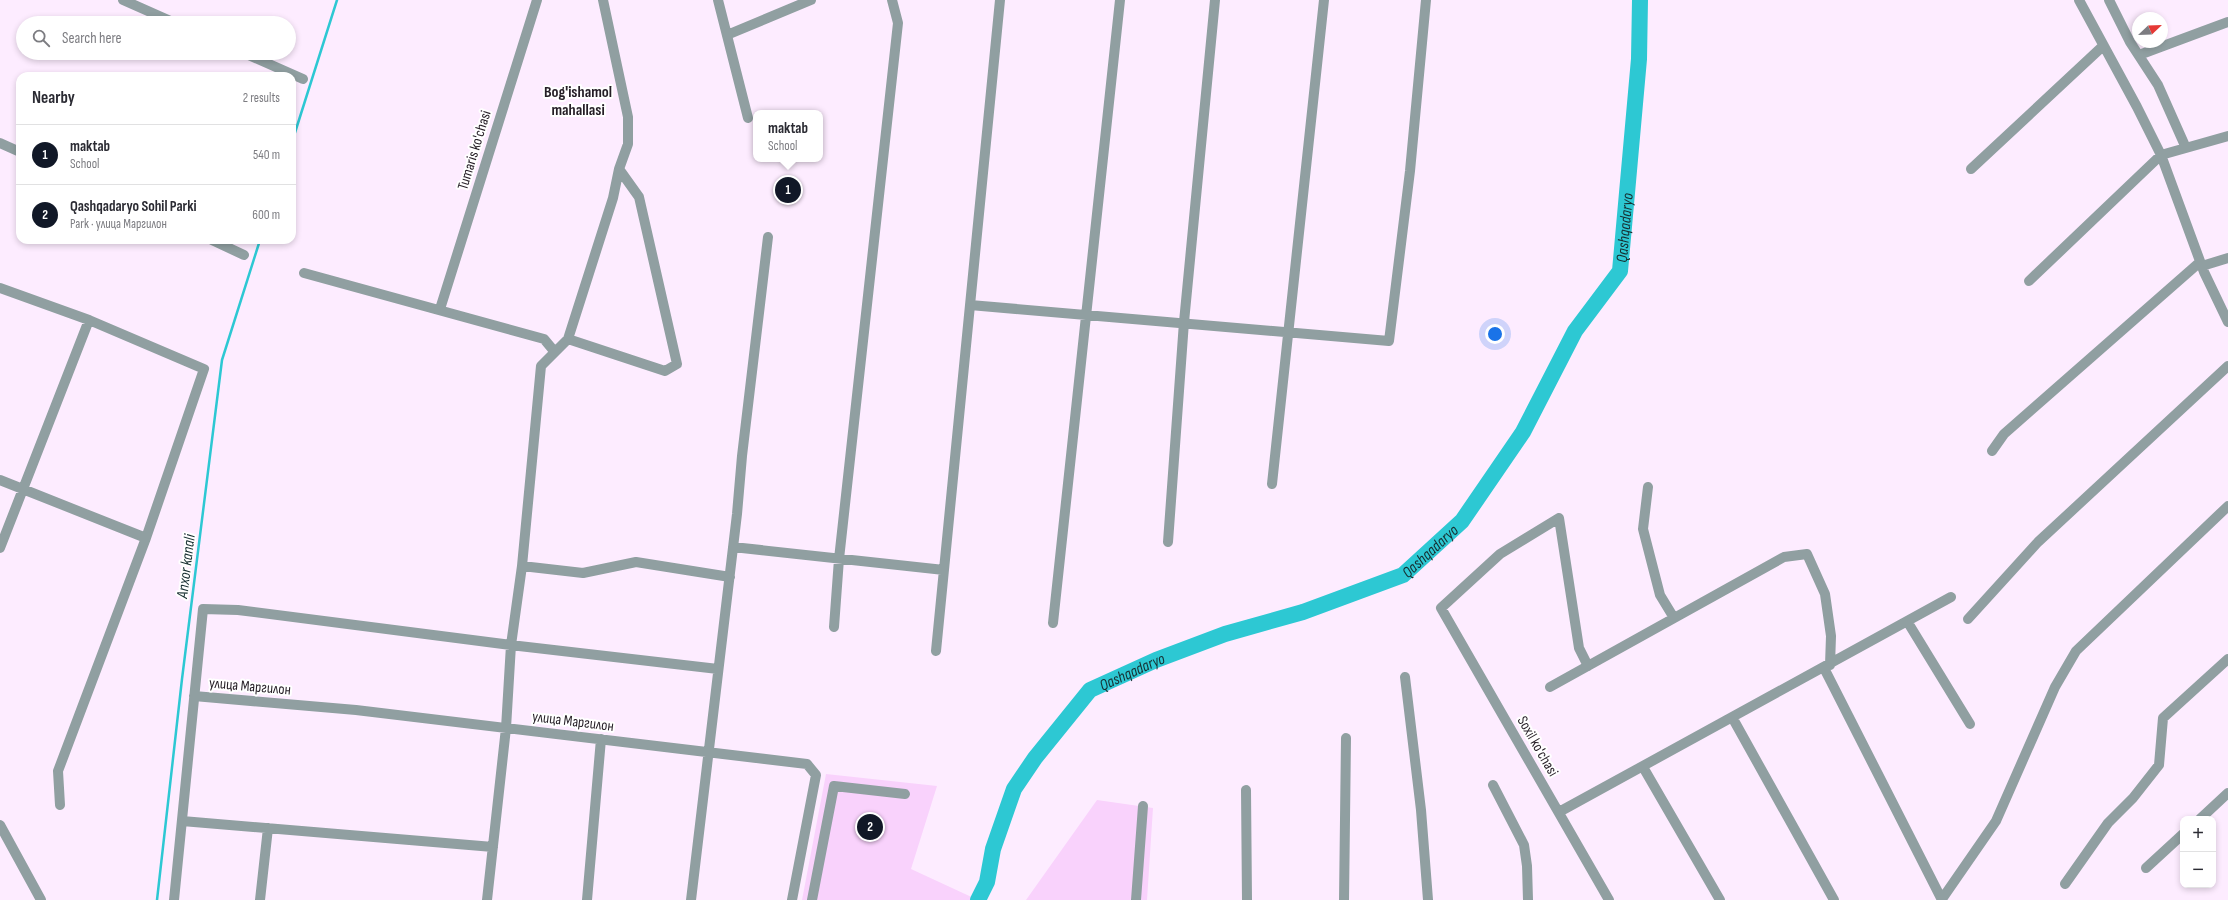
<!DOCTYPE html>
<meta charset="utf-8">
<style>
:root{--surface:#fff;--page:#f7f7f7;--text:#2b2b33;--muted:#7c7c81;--line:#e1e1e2;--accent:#111827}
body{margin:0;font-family:"Sofia Sans Condensed",sans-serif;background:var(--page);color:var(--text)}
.controls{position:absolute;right:12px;bottom:12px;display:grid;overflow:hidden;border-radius:8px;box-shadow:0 2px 6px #0003}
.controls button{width:36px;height:36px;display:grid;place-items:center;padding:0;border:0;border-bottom:1px solid var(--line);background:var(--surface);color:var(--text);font:20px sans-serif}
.compass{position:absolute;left:2132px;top:12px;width:36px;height:36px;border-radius:50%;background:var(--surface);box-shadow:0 2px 6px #0003;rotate:67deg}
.you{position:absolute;left:1495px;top:334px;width:14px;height:14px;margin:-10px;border:3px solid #fff;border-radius:50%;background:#1a73e8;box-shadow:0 0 0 6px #1a73e833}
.badge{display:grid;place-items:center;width:26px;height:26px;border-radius:50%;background:var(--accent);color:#fff;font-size:13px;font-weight:700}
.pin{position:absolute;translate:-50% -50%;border:2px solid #fff;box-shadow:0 1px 4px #0006}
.popup{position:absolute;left:753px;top:110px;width:70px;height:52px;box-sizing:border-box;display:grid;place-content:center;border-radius:8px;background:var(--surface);filter:drop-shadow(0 1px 3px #0005);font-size:13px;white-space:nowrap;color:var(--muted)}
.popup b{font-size:15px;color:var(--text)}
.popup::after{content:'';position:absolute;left:50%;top:100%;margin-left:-8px;border:8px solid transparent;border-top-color:var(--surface)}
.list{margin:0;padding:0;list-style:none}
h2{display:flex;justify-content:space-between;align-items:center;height:52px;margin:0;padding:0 16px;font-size:17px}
h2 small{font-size:13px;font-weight:400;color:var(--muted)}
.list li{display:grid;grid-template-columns:26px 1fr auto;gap:12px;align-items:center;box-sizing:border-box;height:60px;padding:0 16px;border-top:1px solid var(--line)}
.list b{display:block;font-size:15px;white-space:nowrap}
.list p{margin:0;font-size:13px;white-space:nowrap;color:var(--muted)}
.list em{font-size:13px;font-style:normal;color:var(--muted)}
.icon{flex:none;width:22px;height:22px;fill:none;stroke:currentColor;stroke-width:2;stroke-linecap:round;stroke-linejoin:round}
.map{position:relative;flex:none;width:2228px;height:900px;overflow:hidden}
.search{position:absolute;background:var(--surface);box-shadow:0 2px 6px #0003;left:16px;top:16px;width:280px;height:44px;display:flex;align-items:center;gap:10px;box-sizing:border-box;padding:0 14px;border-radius:22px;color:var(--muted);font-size:15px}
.panel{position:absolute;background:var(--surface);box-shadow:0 2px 6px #0003;left:16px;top:72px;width:280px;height:172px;border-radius:12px}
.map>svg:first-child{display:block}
</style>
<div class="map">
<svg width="2228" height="900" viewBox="0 0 2228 900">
<rect width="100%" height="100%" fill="#fdecff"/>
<path fill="#f9d2fc" d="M826 774 937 786 911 869 978 900H802Z
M1097 800 1153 808 1147 900H1026Z"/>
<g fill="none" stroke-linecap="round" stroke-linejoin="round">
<path stroke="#2dc8d3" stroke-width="2.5" d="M292 142 337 0
M157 900 182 679 222 360 260 240"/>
<path stroke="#2dc8d3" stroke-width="16" id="s1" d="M978 900 987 882 993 849 1014 789 1035 758 1090 690 1156 660 1225 634 1303 612 1403 575 1462 521 1523 432 1575 331 1620 271 1639 59 1640 0"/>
<path stroke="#909fa1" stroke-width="10" d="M123 0 175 23
M718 0 748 118
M2079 0 2137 107 2161 155 2204 272 2228 322
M2109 0 2130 42 2158 85 2186 148
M727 35 811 0
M244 53 303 79
M2139 55 2228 22
M0 143 20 152
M1971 169 2103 46
M212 240 244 255
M2202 266 2228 258
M304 273 544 339 554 351
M2029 281 2161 155 2228 136
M0 288 89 320 204 369 146 538 58 771 60 805
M970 305 1389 341 1410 171 1426 0
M440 309 537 0
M568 339 665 371 677 364 639 197 619 169 628 144V117L603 0
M1992 451 2004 434 2200 262
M0 480 146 538
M1272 484 1324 0
M1648 487 1643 529 1660 595 1674 618
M1168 542 1184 322 1215 0
M733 547 944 570
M0 548 89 320
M522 566 583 573 636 562 730 577
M1968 619 2038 542 2228 366
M1907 621 1970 724
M1053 623 1120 0
M834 627 839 559 898 23 892 0
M936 651 1000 0
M1588 666 1579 648 1559 518 1500 554 1441 608 1609 900
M1824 668 1942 900
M1405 677 1421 810 1428 900
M1550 687 1784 557 1807 554 1825 594 1831 636 1830 665
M194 696 356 710 807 764 816 775 792 900
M1732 717 1834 900
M1643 767 1720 900
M1493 785 1524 845 1527 866 1528 900
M1246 790 1247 900
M1559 812 1951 597
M2200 819 2228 793
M182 821 493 847
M0 825 41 900
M2146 868 2183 834
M2065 884 2108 823 2133 798 2159 765 2163 718 2228 659
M1942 899 1996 821 2055 687 2076 651 2228 506
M174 900 203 609 238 610 519 646 718 669
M260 900 268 828
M487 900 506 728 511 645 522 566 541 366 568 339 613 198 619 169
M587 900 601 739
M691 900 737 514 742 456 768 237
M812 900 834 786 905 794
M1136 900 1143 806
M1344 900 1346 738"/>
</g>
<g text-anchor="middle" stroke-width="4" stroke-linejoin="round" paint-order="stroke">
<g font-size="15" fill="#251e26" stroke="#fff">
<text transform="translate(474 150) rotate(-73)" y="5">Tumaris ko'chasi</text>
<text transform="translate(250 686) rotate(5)" y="5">улица Маргилон</text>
<text transform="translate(573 721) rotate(7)" y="5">улица Маргилон</text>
<text transform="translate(1538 746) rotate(60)" y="5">Soxil ko'chasi</text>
</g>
<g font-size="16" font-weight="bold" fill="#251e26" stroke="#fff">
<text x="578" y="97">Bog'ishamol<tspan x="578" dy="18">mahallasi</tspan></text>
</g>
<g font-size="16" font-style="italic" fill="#162e30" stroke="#fff">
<text dy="6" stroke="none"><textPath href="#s1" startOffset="996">Qashqadaryo</textPath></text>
<text dy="6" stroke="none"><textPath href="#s1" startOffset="612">Qashqadaryo</textPath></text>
<text transform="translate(185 566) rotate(-83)" y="6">Anxor kanali</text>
<text dy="6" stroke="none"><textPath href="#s1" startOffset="288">Qashqadaryo</textPath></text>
</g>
</g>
</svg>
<div class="controls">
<button>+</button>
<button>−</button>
</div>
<svg class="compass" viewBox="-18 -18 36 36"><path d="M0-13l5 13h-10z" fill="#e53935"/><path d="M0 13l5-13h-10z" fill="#7c7c81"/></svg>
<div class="you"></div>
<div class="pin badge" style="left:788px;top:190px">1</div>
<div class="popup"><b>maktab</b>School</div>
<div class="pin badge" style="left:870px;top:827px">2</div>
<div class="search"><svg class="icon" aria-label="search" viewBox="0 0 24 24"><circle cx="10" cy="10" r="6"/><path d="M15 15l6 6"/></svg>Search here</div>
<section class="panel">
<h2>Nearby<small>2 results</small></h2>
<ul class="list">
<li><span class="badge">1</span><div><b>maktab</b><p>School</p></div><em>540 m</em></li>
<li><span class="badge">2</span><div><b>Qashqadaryo Sohil Parki</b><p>Park · улица Маргилон</p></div><em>600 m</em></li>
</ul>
</section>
</div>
